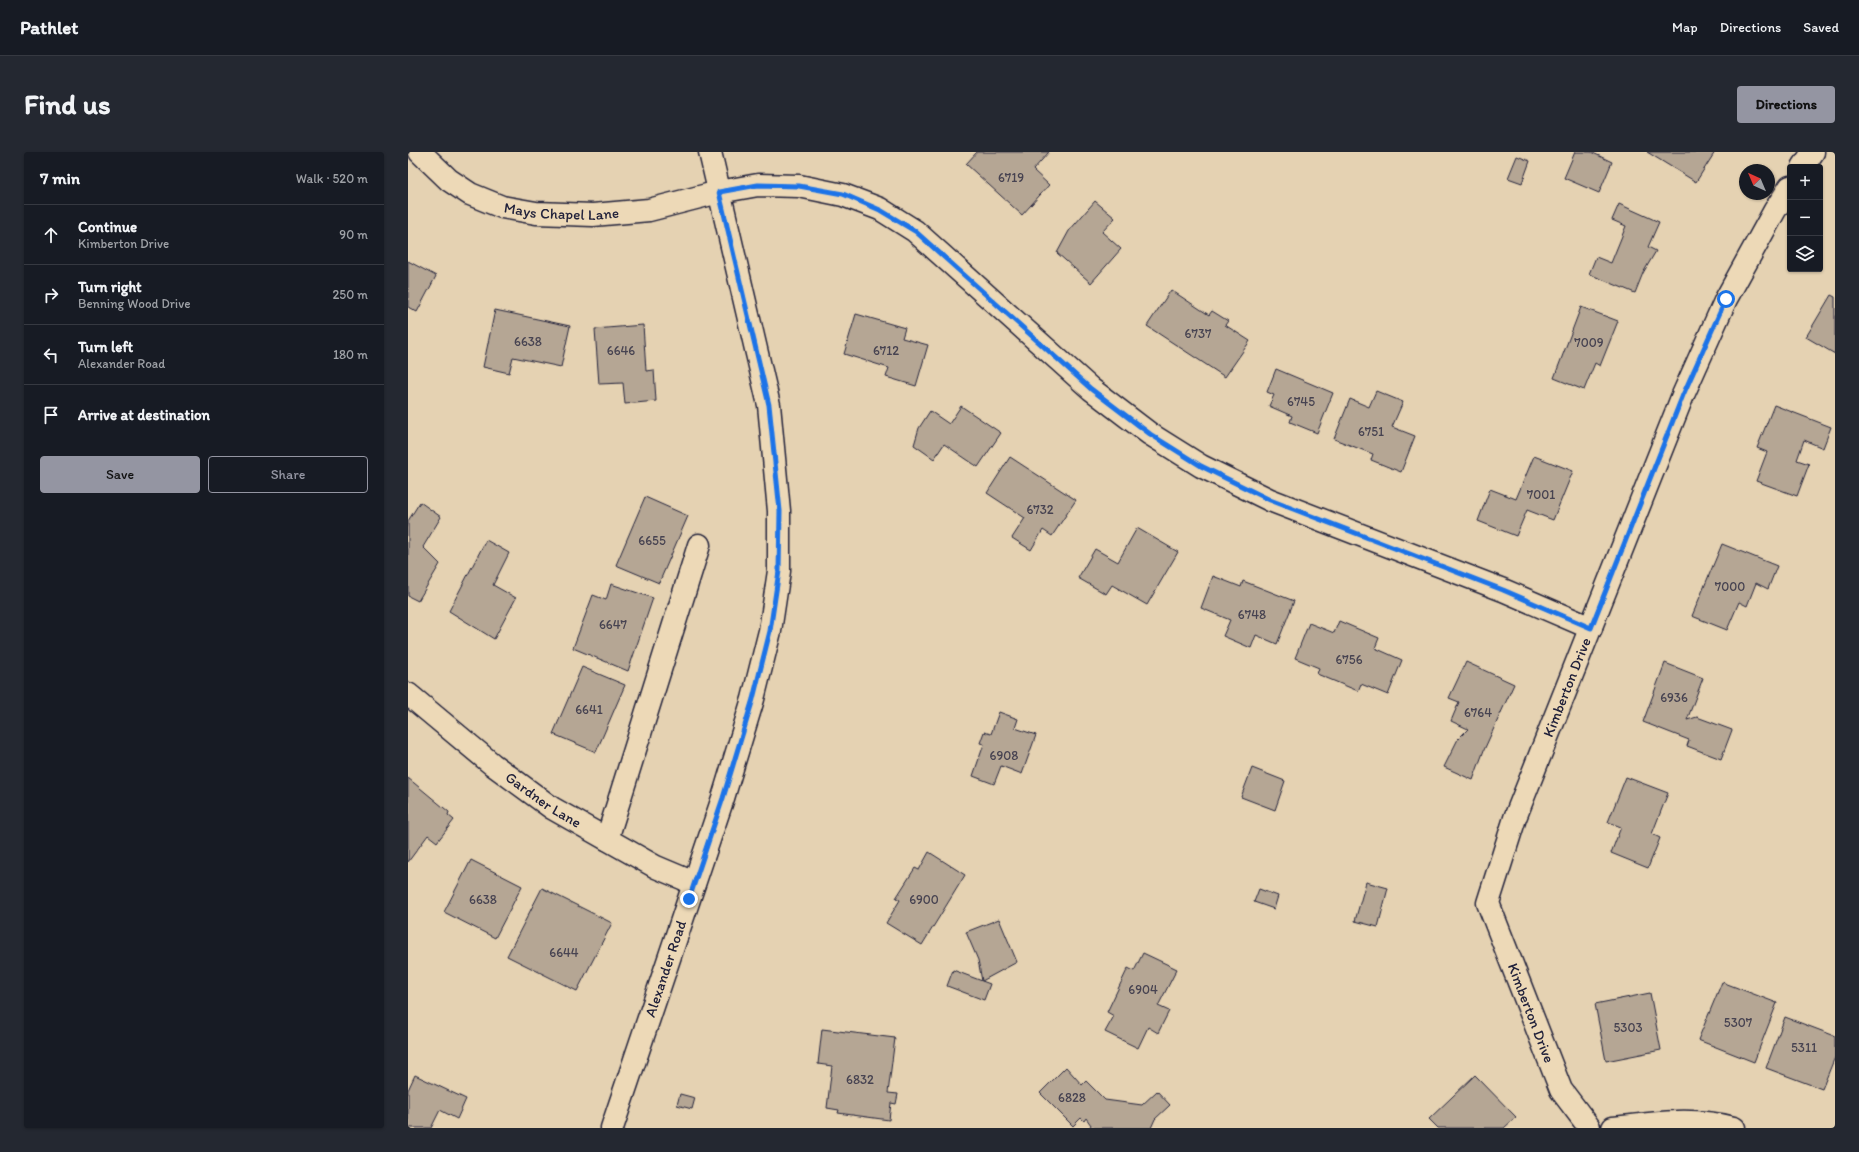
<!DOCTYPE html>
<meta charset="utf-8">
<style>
:root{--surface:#171b24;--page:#242831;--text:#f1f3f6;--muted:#9ea1a6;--line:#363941;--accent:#9495a2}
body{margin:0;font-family:Itim,sans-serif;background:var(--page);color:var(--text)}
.controls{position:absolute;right:12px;top:12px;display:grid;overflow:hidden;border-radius:4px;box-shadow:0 1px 3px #0004}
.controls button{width:36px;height:36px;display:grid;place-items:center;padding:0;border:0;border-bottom:1px solid var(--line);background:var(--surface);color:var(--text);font:20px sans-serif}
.compass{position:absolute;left:1331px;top:12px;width:36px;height:36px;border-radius:50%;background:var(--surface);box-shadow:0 1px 3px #0004;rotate:316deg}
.stop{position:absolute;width:12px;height:12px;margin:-9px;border:3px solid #1a73e8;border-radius:50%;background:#fff}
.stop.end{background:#1a73e8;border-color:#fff;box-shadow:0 1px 4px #0008}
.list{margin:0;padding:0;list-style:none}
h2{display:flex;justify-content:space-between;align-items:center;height:52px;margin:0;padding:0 16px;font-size:17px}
h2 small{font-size:13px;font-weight:400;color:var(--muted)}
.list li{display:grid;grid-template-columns:26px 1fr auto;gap:12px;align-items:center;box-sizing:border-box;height:60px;padding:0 16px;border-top:1px solid var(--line)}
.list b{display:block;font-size:15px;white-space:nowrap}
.list p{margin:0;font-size:13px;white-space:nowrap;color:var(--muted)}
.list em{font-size:13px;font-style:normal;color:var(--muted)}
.actions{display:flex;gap:8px;padding:12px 16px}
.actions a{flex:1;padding:9px 0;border:1px solid var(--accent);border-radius:4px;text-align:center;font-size:14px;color:var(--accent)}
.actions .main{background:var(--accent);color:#111}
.icon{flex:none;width:22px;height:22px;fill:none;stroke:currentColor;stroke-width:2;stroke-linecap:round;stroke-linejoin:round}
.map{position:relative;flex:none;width:1427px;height:976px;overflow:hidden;border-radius:4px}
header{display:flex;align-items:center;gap:24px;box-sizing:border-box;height:56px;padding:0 20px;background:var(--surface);border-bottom:1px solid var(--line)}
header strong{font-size:19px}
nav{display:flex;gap:22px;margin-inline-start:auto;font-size:14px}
.intro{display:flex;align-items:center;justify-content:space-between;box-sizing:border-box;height:96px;padding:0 24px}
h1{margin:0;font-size:28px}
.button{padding:10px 18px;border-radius:4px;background:var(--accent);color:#111;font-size:14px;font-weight:700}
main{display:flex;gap:24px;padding:0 24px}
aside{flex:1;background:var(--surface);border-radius:4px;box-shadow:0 1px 3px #0004}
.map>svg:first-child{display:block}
</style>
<header>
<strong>Pathlet</strong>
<nav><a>Map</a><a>Directions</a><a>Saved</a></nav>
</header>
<div class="intro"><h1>Find us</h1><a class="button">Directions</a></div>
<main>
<aside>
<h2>7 min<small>Walk · 520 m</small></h2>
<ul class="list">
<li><svg class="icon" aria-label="ahead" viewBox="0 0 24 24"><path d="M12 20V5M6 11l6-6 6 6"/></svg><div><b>Continue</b><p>Kimberton Drive</p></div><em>90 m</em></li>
<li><svg class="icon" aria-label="right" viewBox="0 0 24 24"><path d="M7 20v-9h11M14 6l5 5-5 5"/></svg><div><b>Turn right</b><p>Benning Wood Drive</p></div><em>250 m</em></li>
<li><svg class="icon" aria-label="left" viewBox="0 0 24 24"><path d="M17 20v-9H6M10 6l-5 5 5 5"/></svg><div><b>Turn left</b><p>Alexander Road</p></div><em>180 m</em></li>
<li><svg class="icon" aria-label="arrive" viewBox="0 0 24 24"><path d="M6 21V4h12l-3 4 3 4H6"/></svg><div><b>Arrive at destination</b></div></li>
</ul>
<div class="actions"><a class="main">Save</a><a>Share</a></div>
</aside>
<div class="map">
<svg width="1427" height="976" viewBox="0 0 1427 976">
<rect width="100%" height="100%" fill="#e5d2b2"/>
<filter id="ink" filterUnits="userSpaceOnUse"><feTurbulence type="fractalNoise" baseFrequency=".025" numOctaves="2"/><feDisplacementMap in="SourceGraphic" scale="8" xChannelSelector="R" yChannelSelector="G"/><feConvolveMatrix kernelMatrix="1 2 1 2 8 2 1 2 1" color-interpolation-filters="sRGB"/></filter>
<g filter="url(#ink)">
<path fill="#b5a694" stroke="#22223b" d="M569 0H641L625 18 641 33 614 63 558 12Z
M1167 0H1183L1204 10 1191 41 1156 26Z
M1239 0H1307L1288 30Z
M1109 4 1122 9 1114 31 1100 26Z
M687 49 707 66 694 80 713 97 683 131 649 101 661 79Z
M1211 52 1251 70 1240 95 1248 99 1235 121 1227 141 1181 122 1188 105 1203 111 1218 74 1204 68Z
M0 109 28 124 9 160 0 155Z
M763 138 801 163 804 159 820 169 817 173 842 189 817 225 739 174Z
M1423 143 1427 145V202L1398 185Z
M1173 155 1210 169 1192 214 1187 211 1176 238 1146 226Z
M87 158 162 174 153 215 105 205 101 221 75 215Z
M448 162 497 176 494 186 520 193 508 234 478 225 481 216 436 202Z
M235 173 238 219 246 218 248 249 217 252 215 231 191 232 187 177Z
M868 217 925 241 909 281 882 270 884 264 861 254 866 243 859 240Z
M968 239 995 250 984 275 1007 284 993 320 963 308 965 302 926 287 942 247 961 255Z
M1366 253 1423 275 1415 296 1396 288 1389 308 1401 312 1389 344 1348 329 1359 300 1349 296Z
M553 254 593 281 570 315 536 292 526 307 506 293 511 276 522 259 541 272Z
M1126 304 1165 319 1145 368 1119 358 1108 384 1070 369 1082 337 1108 347Z
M602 305 668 348 644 384 635 378 623 398 604 386 617 366 579 341Z
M237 345 280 364 251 431 208 413Z
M12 350 33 365 15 395 32 412 10 449 0 444V369Z
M729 376 770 400 739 453 704 433 698 442 670 426 687 397 710 410Z
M78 388 101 401 85 433 108 446 86 487 41 459Z
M1314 392 1369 414 1360 437 1348 431 1339 454 1331 450 1319 478 1284 464Z
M805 424 833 435 835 429 886 449 869 492 848 483 843 496 815 484 822 468 793 456Z
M203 432 245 446 220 519 165 496 185 443 198 448Z
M931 469 971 486 967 496 994 508 980 543 953 532 950 539 909 522 911 516 887 506 901 471 926 481Z
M1058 510 1106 532 1076 598 1065 628 1036 615 1050 587 1060 577 1043 569 1051 550 1041 546Z
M1257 511 1295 526 1279 568 1289 565 1324 578 1313 607 1279 594 1281 588 1235 570Z
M174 515 217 533 188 600 145 582Z
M591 560 610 567 607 576 628 583 614 622 593 614 586 632 565 624 576 592 572 591 576 580 583 582Z
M844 616 877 629 867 658 833 645Z
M1218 625 1260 641 1244 682 1252 686 1240 716 1203 701 1213 675 1200 670Z
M0 626 41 660 40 663 46 668 29 690 20 683 0 710Z
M521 700 557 723 514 793 478 771 492 748 488 746 507 716 511 718Z
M63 708 114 734 87 786 36 760Z
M958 730 980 736 970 775 947 769Z
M134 736 204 771 169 839 99 804Z
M851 737 870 744 866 757 846 750Z
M591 767 609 810 574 829 570 808 558 780Z
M735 801 769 817 750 854 761 859 750 881 740 875 730 896 697 880 706 864 699 860 720 816 726 819Z
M545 818 582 832 576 848 539 834Z
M1314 830 1369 851 1346 910 1290 888Z
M1242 841 1253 898 1198 909 1187 852Z
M1377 865 1427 884V905L1414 937 1358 916Z
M414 877 487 886 480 941 490 942 488 952 483 951 481 968 430 961 431 958 419 956 424 914 410 912Z
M658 915 674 933 678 929 697 948 734 953 749 939 762 953 747 967 743 976H681L683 973 678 966 676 969 673 966 665 974 632 941Z
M7 923 58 947 49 967 32 958 23 976H0V938Z
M1067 923 1108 965 1096 976H1030L1021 967Z
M272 942 287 946 284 957 269 953Z"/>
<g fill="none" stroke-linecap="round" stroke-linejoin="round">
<defs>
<g id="minor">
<path id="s1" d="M12 0 41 28 62 42 94 55 128 61 185 63 241 58 311 40 350 33 391 34 435 43 472 57 507 79 683 237 742 282 793 314 862 348 1095 438 1183 476"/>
<path d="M1395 15 1405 0"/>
<path id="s2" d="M0 542 84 612 144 656 248 715 286 731"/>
<path d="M199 687 291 393"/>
<path id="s3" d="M1181 975 1153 938 1080 751 1107 666 1275 243 1318 147 1367 58 1382 35"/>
<path id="s4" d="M204 976 315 646 345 547 362 479 371 419V359L361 253 302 0"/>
<path d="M1205 976C1246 971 1286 965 1326 976"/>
</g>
</defs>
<use href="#minor" stroke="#22223b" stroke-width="25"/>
<use href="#minor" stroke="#edd9b7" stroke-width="22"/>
</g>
</g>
<g fill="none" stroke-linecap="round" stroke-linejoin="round" filter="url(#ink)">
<path stroke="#1a73e8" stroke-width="5" d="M281 747 315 646 345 547 362 479 371 419 372 359 361 253 311 40 350 33 391 34 435 42 472 58 507 79 683 237 742 282 793 314 862 348 1095 438 1183 476 1275 243 1318 147"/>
</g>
<g text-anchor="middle" stroke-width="3" stroke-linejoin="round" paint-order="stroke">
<g font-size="13" fill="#474351">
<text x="603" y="30">6719</text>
<text x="790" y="186">6737</text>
<text x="120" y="194">6638</text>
<text x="1181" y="195">7009</text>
<text x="213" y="203">6646</text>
<text x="478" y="203">6712</text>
<text x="893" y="254">6745</text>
<text x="963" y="284">6751</text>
<text x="1133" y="347">7001</text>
<text x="632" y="362">6732</text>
<text x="244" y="393">6655</text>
<text x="1322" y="439">7000</text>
<text x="844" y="467">6748</text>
<text x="205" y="477">6647</text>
<text x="941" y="512">6756</text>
<text x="1266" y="550">6936</text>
<text x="181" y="562">6641</text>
<text x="1070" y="565">6764</text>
<text x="596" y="608">6908</text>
<text x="75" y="752">6638</text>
<text x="516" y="752">6900</text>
<text x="156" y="805">6644</text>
<text x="735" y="842">6904</text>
<text x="1330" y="875">5307</text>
<text x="1220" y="880">5303</text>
<text x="1396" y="900">5311</text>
<text x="452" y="932">6832</text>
<text x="664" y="950">6828</text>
</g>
<g font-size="15" fill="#22223b" stroke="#edd9b7">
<text dy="5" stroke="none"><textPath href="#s1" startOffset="160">Mays Chapel Lane</textPath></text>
<text dy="5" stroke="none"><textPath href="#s3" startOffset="477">Kimberton Drive</textPath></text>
<text dy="5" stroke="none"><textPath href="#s2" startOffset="172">Gardner Lane</textPath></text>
<text dy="5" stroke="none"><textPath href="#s4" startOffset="168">Alexander Road</textPath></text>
<text transform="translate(1123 861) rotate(69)" y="5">Kimberton Drive</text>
</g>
</g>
</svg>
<div class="controls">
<button>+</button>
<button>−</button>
<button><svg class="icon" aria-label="layers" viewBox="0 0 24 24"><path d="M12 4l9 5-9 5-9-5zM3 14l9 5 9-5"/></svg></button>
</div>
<svg class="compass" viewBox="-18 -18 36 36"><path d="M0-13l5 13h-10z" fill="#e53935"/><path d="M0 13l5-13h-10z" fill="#9ea1a6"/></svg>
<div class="stop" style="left:1318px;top:147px"></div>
<div class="stop end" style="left:281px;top:747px"></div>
</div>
</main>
